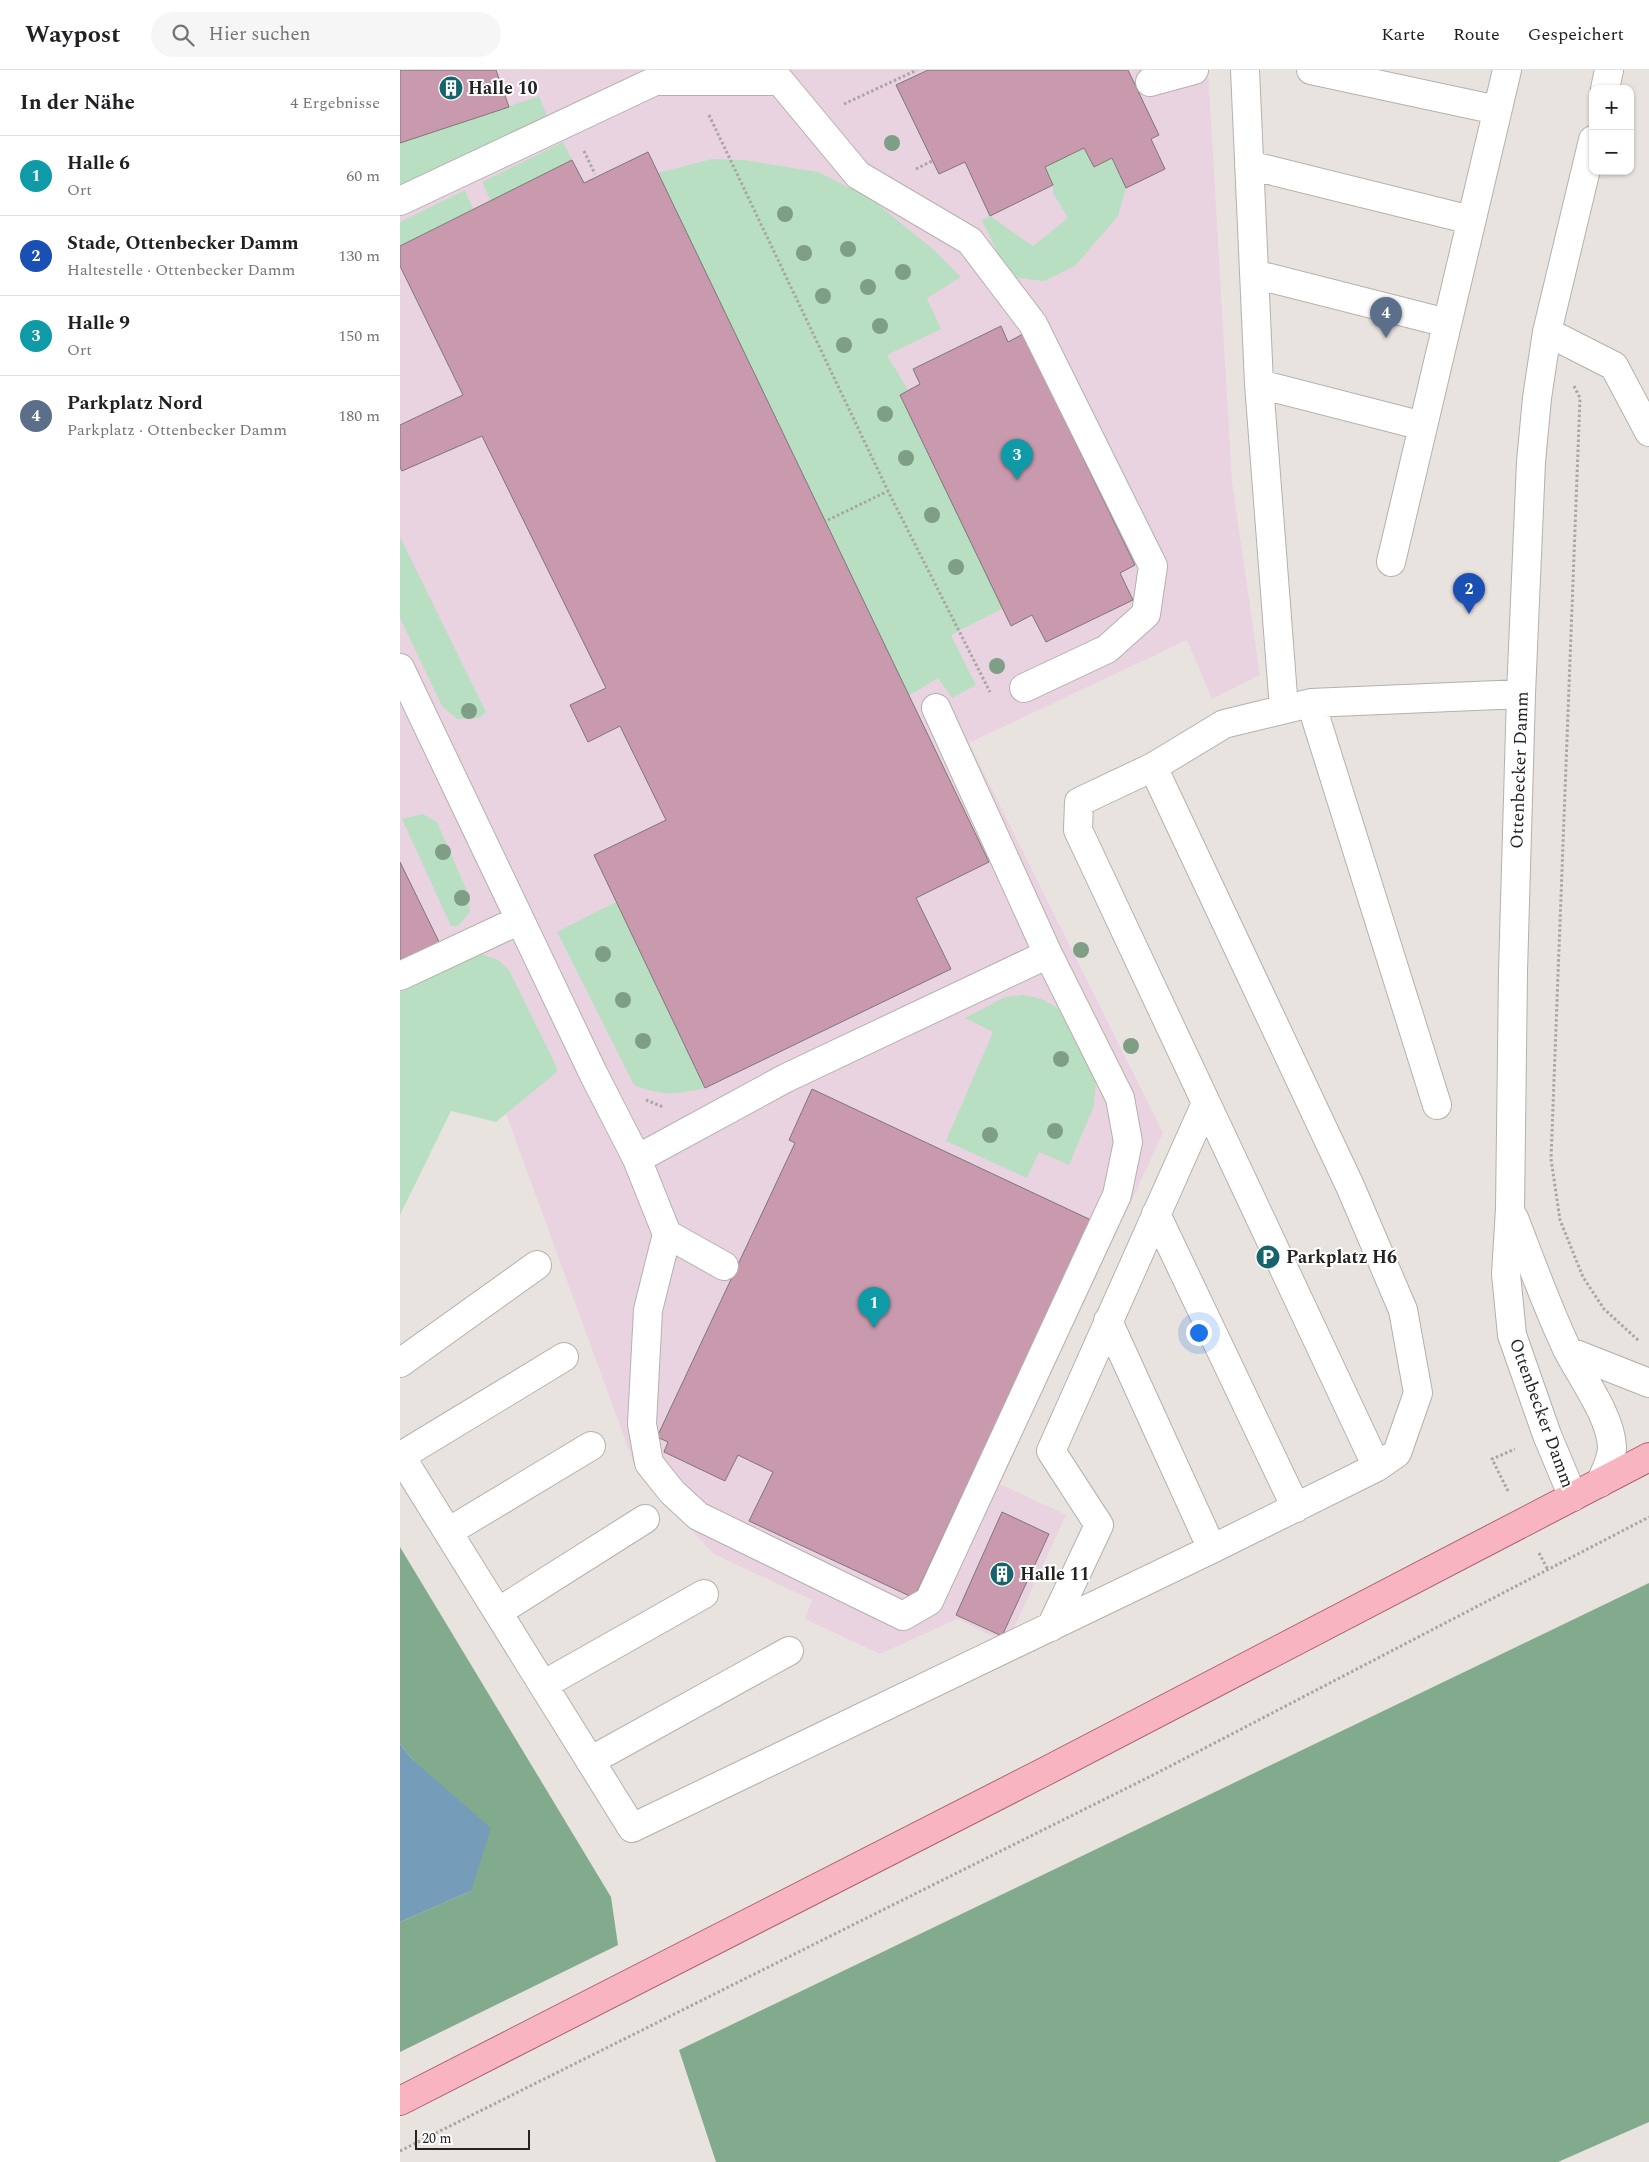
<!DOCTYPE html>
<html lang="de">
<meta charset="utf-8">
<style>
:root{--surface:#fff;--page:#f6f6f6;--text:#202124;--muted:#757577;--line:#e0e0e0;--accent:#b45309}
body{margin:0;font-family:Spectral,serif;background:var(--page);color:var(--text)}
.controls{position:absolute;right:15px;top:15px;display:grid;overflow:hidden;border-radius:10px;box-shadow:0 1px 4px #0004}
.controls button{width:45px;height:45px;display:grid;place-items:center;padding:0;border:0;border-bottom:1px solid var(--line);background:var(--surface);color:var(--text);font:25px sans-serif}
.scale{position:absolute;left:15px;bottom:12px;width:115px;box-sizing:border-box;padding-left:5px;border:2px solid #252322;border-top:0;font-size:14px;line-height:18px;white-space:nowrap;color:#252322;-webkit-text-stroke:4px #fff;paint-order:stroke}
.you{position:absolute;left:798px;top:1262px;width:18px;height:18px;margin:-12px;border:4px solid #fff;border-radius:50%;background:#1a73e8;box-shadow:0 0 0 8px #1a73e833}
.badge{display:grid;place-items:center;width:32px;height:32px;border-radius:50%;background:var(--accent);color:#fff;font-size:16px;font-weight:700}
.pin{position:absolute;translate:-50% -41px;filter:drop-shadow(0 1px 2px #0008)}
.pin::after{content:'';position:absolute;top:26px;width:18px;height:15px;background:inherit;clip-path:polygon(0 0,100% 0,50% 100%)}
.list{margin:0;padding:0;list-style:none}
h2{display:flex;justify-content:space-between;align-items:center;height:65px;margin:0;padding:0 20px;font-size:21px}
h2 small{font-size:16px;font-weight:400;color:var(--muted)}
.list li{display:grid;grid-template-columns:32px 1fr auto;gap:15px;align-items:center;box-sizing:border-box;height:80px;padding:0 20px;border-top:1px solid var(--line)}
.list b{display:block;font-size:19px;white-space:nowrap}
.list p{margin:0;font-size:16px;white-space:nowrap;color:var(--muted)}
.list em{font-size:16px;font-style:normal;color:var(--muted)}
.icon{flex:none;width:28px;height:28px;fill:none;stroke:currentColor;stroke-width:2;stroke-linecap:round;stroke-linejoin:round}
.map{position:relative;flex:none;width:1249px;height:2092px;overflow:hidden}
header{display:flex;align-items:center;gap:30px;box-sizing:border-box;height:70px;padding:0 25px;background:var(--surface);border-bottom:1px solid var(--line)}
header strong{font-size:24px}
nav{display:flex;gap:28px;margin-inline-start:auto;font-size:18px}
.search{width:350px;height:45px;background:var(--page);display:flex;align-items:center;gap:12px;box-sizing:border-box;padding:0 18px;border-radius:28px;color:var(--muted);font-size:19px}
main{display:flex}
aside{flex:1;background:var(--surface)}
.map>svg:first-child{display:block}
</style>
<header>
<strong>Waypost</strong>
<div class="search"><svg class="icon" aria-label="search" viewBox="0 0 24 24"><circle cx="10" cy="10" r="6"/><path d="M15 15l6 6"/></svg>Hier suchen</div>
<nav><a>Karte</a><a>Route</a><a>Gespeichert</a></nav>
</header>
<main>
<aside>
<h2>In der Nähe<small>4 Ergebnisse</small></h2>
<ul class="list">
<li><span class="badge" style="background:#0f9aa8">1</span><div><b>Halle 6</b><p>Ort</p></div><em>60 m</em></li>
<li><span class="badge" style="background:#1a4fb4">2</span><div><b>Stade, Ottenbecker Damm</b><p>Haltestelle · Ottenbecker Damm</p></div><em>130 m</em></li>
<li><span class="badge" style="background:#0f9aa8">3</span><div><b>Halle 9</b><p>Ort</p></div><em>150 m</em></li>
<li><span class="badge" style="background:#5c6f8a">4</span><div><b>Parkplatz Nord</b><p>Parkplatz · Ottenbecker Damm</p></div><em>180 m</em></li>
</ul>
</aside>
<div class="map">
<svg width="1249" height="2092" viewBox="0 0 1249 2092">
<rect width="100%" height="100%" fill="#e9e3df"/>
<path fill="#e9d3e1" d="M0 0H808L832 412 860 605 812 629 787 570 569 673 763 1063 600 1414 666 1445 607 1573 557 1549 480 1584 405 1549 412 1530 314 1484 238 1405 60 918 0 947Z"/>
<path fill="#b9dfc2" d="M139 26 148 48 0 117V73Z
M163 72 172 90 91 131 82 112Z
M684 78 694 97 712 88 726 118 718 146 675 196 644 211 609 207 582 150 590 146 633 176 668 148 653 123V115L645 97Z
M312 89 344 90 418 102 470 128 534 180 561 207 527 228 541 259 487 285 508 320 500 325 603 538 551 565 576 615 552 628 538 608 508 626 258 103Z
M65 120 73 139 0 176V152Z
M0 467 86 642 79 648 57 649 42 636 0 548Z
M23 744 37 752 66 819 70 842 58 856H51L2 749Z
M216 832 305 1018C276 1025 262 1026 234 1015L157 862Z
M78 883 98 890 109 900 156 996 157 1002 96 1052 51 1041 0 1145V922Z
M624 925 642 929 659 939 673 959 696 1010 694 1036 669 1095 639 1082 627 1108 546 1071 593 962 565 948 605 927Z"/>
<path fill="#82ab8d" d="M0 1477 211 1827 218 1875 0 1982V1852L71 1821 13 1690 0 1674Z
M1249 1513V2052L1158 2092H316L279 1980Z"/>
<path fill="#759dba" d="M0 1674 13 1690 91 1758 71 1821 0 1852Z"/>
<path fill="#c99aad" stroke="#7d7679" d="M0 0H96L109 37 0 73Z
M528 0H728L759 65 751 69 765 99 726 118 712 88 694 97 684 78 645 97 653 115 590 146 565 92 539 104 496 15Z
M248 82 589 792 516 828 551 899 305 1018 194 785 266 750 220 656 188 672 170 635 206 618 82 366 2 401 0 397V355L63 325 0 196V176L172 90 184 113Z
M601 256 608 272 623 264 735 495 720 503 733 530 646 572 632 545 611 556 500 325 520 314 513 299Z
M0 792 42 878 0 898Z
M412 1019 691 1150 514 1528 349 1451 373 1402 338 1385 325 1411 264 1382 268 1372 257 1367 395 1073 389 1070Z
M602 1442 649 1464 602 1566 556 1545Z"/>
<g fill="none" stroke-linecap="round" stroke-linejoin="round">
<defs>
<path id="minor" d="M845 0 859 314 884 639
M911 0 1097 40
M750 12 794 0
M1205 19 1209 0
M849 95 1071 150
M0 131 255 11H380L458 105 570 171 633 254 753 496 746 544 707 579 624 618
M854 204 1047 253
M1147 262 1214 296 1249 362
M859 314 1023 356
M991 492 1107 0
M0 598 193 1003 237 1089 267 1164 324 1196
M911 633 1037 1035
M536 638 648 884
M753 697 679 732 678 760 977 1397
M0 906 120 850
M237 1089 386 1008 648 884 720 1028 728 1072 717 1125 529 1531 503 1546 298 1446 272 1422 249 1393 242 1354 248 1240 267 1164
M756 1144 896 1438
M1114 1148C1131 1192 1147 1237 1167 1279 1181 1307 1211 1346 1212 1377 1212 1390 1205 1402 1200 1413
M708 1251 812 1479
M1168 1281 1249 1313
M0 1293 137 1195
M0 1385 232 1758 812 1479 977 1397 997 1383 1018 1323 1003 1240 950 1116 753 697 824 654 911 633 1121 624
M1 1386 164 1287
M1173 1427 1147 1365 1112 1265 1106 1204 1110 1139 1113 902 1121 624 1131 392 1137 328 1147 262 1193 70
M48 1462 191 1376
M98 1542 245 1449
M651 1557 699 1455 651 1381 806 1033
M143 1615 304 1524
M190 1691 389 1581"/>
<path id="major" d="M0 2031 646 1701 1249 1387"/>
</defs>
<use href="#minor" stroke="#b6b0ac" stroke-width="30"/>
<use href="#major" stroke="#ac616f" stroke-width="30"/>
<path stroke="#a9a5a2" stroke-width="3" stroke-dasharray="2.5 2.5" stroke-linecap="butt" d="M444 34 517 0
M309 45 488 421 590 622
M184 81 195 104
M516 99 532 91
M1174 316 1180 328 1151 1089 1160 1150 1183 1207 1204 1239 1239 1271
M428 450 488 421
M246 1030 263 1037
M1108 1421 1092 1389 1115 1379
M1139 1483 1148 1500
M0 2081 755 1704 1249 1447"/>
<use href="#minor" stroke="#fff" stroke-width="28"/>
<use href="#major" stroke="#f8b5c1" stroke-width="28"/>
</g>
<g fill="#7e9e86">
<circle cx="492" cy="73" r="8"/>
<circle cx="385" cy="144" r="8"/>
<circle cx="448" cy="179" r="8"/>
<circle cx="404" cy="183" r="8"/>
<circle cx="503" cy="202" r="8"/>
<circle cx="468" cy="217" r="8"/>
<circle cx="423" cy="226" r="8"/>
<circle cx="480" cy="256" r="8"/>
<circle cx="444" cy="275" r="8"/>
<circle cx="485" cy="344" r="8"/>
<circle cx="506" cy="388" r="8"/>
<circle cx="532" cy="445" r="8"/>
<circle cx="556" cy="497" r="8"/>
<circle cx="597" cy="596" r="8"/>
<circle cx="69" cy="641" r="8"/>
<circle cx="43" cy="782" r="8"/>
<circle cx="62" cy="828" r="8"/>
<circle cx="681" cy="880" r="8"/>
<circle cx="203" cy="884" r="8"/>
<circle cx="223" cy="930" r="8"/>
<circle cx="243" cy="971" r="8"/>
<circle cx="731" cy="976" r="8"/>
<circle cx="661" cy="989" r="8"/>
<circle cx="655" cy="1061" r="8"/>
<circle cx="590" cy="1065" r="8"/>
</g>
<defs>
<symbol id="building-disc" viewBox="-11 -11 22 22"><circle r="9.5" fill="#16646c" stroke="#fff"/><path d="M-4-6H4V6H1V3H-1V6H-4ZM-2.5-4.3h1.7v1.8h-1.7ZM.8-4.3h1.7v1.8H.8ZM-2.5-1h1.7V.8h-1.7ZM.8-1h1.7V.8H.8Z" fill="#fff"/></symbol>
<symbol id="parking-disc" viewBox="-11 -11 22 22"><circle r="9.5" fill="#16646c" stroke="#fff"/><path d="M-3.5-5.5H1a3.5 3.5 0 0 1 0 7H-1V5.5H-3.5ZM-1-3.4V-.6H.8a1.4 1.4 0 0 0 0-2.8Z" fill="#fff"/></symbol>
</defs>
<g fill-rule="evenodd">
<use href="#building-disc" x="37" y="4" width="28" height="28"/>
<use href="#parking-disc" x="854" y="1173" width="28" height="28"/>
<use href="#building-disc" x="588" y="1490" width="28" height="28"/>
</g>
<g text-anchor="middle" stroke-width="4" stroke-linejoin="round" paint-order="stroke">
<g font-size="18" font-weight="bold" fill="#252322" stroke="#fff" text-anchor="start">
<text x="68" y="24">Halle 10</text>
<text x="886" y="1193">Parkplatz H6</text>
<text x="620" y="1510">Halle 11</text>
</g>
<g font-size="18" fill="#252322" stroke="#fff">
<text transform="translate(1119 700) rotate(-88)" y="6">Ottenbecker Damm</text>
<text transform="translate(1142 1343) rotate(70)" y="6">Ottenbecker Damm</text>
</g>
</g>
</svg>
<div class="controls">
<button>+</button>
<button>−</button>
</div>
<div class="scale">20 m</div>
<div class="you"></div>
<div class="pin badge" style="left:474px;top:1258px;background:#0f9aa8">1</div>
<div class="pin badge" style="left:1069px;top:544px;background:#1a4fb4">2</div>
<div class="pin badge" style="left:617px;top:410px;background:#0f9aa8">3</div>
<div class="pin badge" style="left:986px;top:268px;background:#5c6f8a">4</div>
</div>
</main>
